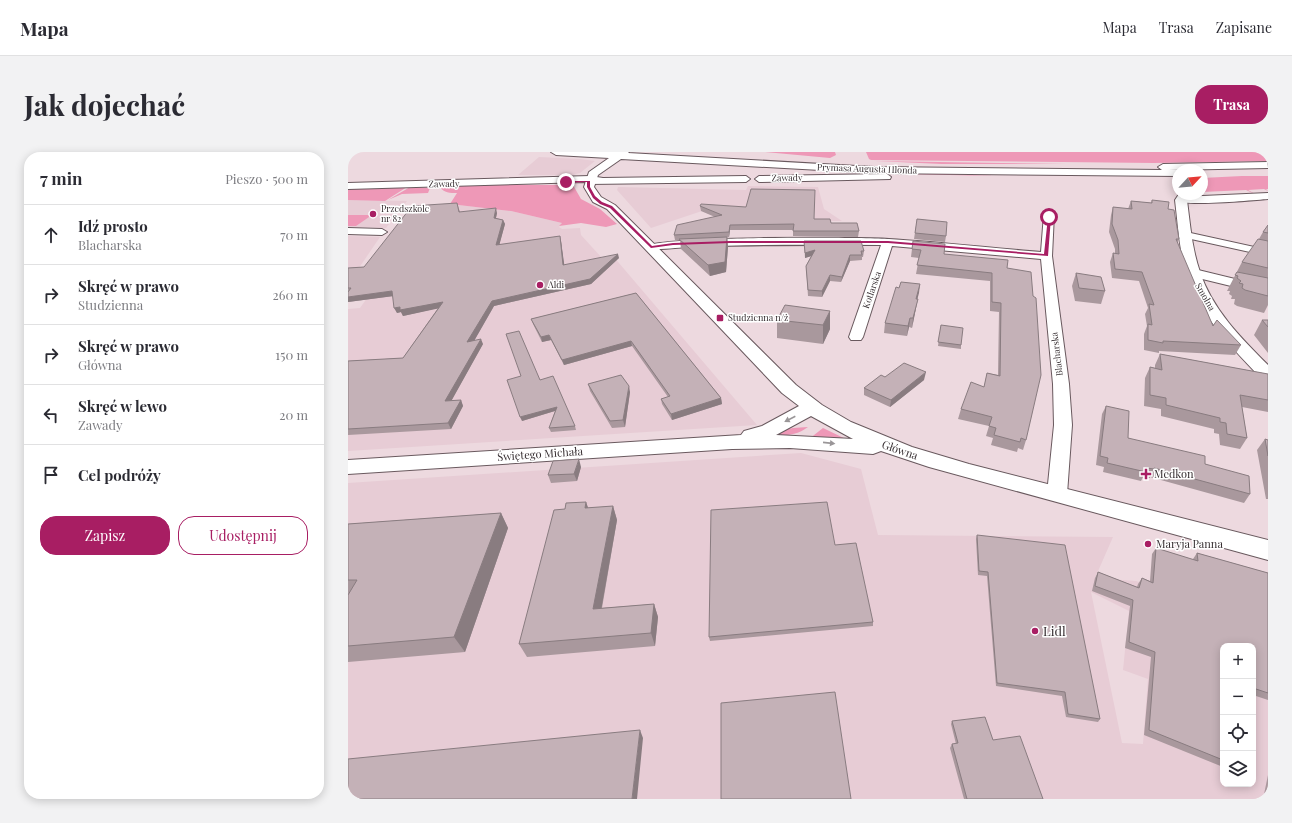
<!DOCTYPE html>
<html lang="pl">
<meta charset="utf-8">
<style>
:root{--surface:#fff;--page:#f2f2f3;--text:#2b2b33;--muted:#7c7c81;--line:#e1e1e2;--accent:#a81e63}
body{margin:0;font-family:"Playfair Display",serif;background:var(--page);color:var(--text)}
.controls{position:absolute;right:12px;bottom:12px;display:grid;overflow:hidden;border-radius:8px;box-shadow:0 2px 10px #0003}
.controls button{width:36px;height:36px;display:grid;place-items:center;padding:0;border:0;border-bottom:1px solid var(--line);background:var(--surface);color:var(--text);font:20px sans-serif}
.compass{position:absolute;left:824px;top:12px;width:36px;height:36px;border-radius:50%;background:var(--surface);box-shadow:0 2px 10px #0003;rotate:64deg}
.stop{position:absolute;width:12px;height:12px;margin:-9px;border:3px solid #a81e63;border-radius:50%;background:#fff}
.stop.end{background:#a81e63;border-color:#fff;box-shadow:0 1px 4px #0008}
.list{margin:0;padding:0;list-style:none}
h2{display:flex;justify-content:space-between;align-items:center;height:52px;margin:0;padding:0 16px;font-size:17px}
h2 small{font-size:13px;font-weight:400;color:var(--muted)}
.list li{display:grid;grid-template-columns:26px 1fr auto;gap:12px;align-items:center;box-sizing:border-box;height:60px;padding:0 16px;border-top:1px solid var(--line)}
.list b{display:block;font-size:15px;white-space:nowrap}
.list p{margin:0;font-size:13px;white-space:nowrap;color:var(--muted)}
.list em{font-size:13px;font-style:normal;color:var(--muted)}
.actions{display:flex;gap:8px;padding:12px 16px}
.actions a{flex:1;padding:9px 0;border:1px solid var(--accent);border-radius:16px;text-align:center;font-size:14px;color:var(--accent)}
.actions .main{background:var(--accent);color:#fff}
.icon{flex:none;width:22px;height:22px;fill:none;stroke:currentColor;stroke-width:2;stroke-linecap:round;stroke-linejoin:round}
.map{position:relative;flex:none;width:920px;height:647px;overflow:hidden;border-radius:16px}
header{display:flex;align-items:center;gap:24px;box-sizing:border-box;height:56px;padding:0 20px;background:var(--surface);border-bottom:1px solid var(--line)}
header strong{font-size:19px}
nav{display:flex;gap:22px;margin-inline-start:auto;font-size:14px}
.intro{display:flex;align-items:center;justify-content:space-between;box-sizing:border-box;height:96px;padding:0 24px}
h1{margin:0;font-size:28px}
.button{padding:10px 18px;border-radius:16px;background:var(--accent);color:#fff;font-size:14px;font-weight:700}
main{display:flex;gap:24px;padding:0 24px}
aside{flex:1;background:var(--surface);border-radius:16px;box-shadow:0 2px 10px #0003}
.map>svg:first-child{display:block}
</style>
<header>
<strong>Mapa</strong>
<nav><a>Mapa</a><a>Trasa</a><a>Zapisane</a></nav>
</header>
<div class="intro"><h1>Jak dojechać</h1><a class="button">Trasa</a></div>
<main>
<aside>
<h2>7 min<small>Pieszo · 500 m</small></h2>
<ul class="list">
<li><svg class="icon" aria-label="ahead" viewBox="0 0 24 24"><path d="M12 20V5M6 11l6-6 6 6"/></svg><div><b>Idź prosto</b><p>Blacharska</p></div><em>70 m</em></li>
<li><svg class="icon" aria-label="right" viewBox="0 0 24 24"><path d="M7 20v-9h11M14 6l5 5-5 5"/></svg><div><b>Skręć w prawo</b><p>Studzienna</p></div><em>260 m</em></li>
<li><svg class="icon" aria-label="right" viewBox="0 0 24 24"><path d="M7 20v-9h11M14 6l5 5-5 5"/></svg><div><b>Skręć w prawo</b><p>Główna</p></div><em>150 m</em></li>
<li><svg class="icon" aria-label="left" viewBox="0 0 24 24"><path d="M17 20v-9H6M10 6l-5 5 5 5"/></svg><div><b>Skręć w lewo</b><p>Zawady</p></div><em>20 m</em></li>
<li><svg class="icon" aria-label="arrive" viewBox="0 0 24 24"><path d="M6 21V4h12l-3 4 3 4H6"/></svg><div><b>Cel podróży</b></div></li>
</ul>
<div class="actions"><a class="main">Zapisz</a><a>Udostępnij</a></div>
</aside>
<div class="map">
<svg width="920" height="647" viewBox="0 0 920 647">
<rect width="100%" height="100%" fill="#edd9df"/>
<path fill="#e7ccd5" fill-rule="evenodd" d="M191 5 232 7 247 9 232 21 224 23H170Z
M400 34 470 35 476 57 494 69H474L360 57 303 76 269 38 270 35 398 38Z
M0 48 59 49 38 76 0 75Z
M102 52 163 59 214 71 211 75 214 77 232 76 233 83 254 106 265 104 409 273 0 299V157L12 156 56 94Z
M0 84 32 85 0 132Z
M453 301 513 317 530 383 765 385 747 426 788 429 898 469 920 494V647H0V331ZM743 440 781 459 775 518 800 527 795 592 774 591ZM875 494H905V632H875Z"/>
<path fill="#ee98b7" d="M417 0H487L488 3 482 6Z
M518 0H920V9L806 11 523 8 521 7Z
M527 9 719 12H594Z
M351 11 646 24 512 21Z
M894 24H920V37H918L920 39 916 37 900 38 909 43 898 38 854 40V26Z
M135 33H225L233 47 252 57 269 72 258 75 233 71 211 74 214 71 163 59 102 52 109 41C102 41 96 41 92 35Z
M59 35 37 49 0 48V37Z
M62 35 82 36 80 41 54 42 40 48Z
M0 63H24L8 74H0Z
M460 275C451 282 442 283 430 284L428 280 445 276Z
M475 276 504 290 461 287Z"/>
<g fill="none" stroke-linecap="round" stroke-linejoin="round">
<defs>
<path id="street" d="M539 22 543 25 542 27 411 30 407 27 411 24Z
M242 24 255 26 398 24 402 27 398 30 241 32 237 30 0 37V31Z
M920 41V47C906 48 835 55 828 48L833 45Z
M701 59 706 62 704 104 721 232 724 273 719 342 716 347 709 349 702 347 699 342 706 273 705 232 693 107 544 94 515 185 513 188H503L501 185 533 93C469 93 405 92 341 95 333 95 301 100 297 95 306 84 515 85 541 87 592 90 642 96 693 100L696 62Z
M0 76 34 77 39 80 34 83 0 82Z
M838 80 920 98V104L834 85 833 83Z
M846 117 920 135V143L842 124 840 121 842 118Z"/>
<path id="secondary" d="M203 0H281L280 1 526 15 814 18 810 15 815 12 920 10V16L820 18H830V24L526 21 273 7 250 23 246 35 253 45 267 53 448 233 474 253 503 270 564 295 621 312 920 388V408L581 315 533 299 525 302 442 296 384 297 0 322V308L393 283 396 279 414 274 451 254 434 241 259 57 245 50 236 35 241 20 261 6 208 3ZM463 264 505 287 428 283Z
M831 42H841L839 48C842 72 844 97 852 120 864 157 893 186 920 213V228L914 227C884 196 851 162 838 121 831 97 830 72 827 48Z"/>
</defs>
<use href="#street" stroke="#69595e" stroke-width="2"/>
<use href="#secondary" stroke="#69595e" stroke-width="2"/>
<use href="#street" fill="#fff" fill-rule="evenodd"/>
<use href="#secondary" fill="#fff" fill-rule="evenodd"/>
</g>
<path fill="#a9989d" d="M804 48 820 57 831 87 829 91 865 174 893 193 887 203 811 199V201L796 198V182L799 174 797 162 800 156 791 129 764 126 762 110 765 101H767V97L761 80 763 63 765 55 780 57 783 49 803 51Z
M109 51 112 60 149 61 148 66 155 68 157 72 151 93 212 84 213 89 216 113 271 106 243 132 146 154 126 189 135 192 103 249 113 248 115 254 103 277 0 283V209L55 206 90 156 55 164 53 160 49 161 45 144 0 150V116L16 115Z
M352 54 466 67 511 79 510 85 445 84V78H382L381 85H379L380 95 378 120 362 124 333 97 332 88H327L326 83 367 65 353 59Z
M569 67 598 84 597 90 566 87Z
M920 73V153L916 161 889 154 886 152 887 147H883L884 144 881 142 882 139H879L894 110 911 87 915 80Z
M456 89 516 99 515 105H514V108L502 109 493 130 482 129 474 145 460 144 458 114 463 104 457 106Z
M565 89 596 102 659 116 678 288 675 298 670 296 669 300 643 293 645 286 638 284 641 274 610 267 613 257 636 235 639 221 650 223 651 160 642 159V129L568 122 571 106 563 105Z
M728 121 757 139 753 152 727 149 724 134Z
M572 132 569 147 568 156 564 176 561 175 559 184 536 181 537 171 551 136Z
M288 141 373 246 374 252 324 268 314 252 313 247 320 245 284 194 216 213 203 188 194 190 185 172 183 167Z
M482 159V177L475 192 429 186V168Z
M914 168H920V201L906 183Z
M593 173 613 193V197L590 194Z
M812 202 920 222V260L894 255 899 286 892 297 872 293 871 282 866 281V277L813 264V257L796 254 797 226 802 215 807 216V213Z
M192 228 227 274 228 278 203 280 201 276 207 259 174 269Z
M576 228 542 255 516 243V236Z
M240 232 282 240 277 275 264 276 242 239Z
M758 254 780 286 857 312 902 342 896 351 802 325V326L795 325 793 329 755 320 756 315 748 313 754 262Z
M917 287 920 288V347H918L909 298Z
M233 315 229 329 203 331 200 323Z
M238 350 240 356 265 354 269 368 254 456 306 452 310 465 307 494 179 505 171 492 217 357Z
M153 361 160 376 117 500 0 510V372Z
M629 383 752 567 750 570 718 565 714 544 648 534 639 424 630 423 628 387Z
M487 393 525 470V474L362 489 361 485Z
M808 396 846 408 845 407 849 401 920 421V548L905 543V494H875V615L796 583 803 505 777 496 782 454 744 439 747 426 750 420 789 435 790 432 794 426 802 429 804 402Z
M604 569 645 588 695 647H616L602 596 604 592H608L603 572Z
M920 623V647H915Z"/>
<path fill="#897c80" d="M148 56 149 61 147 70 146 66Z
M155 68 157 72 150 98 148 93Z
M382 73V78L381 85V80Z
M212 84 213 89 217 118 215 113Z
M379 85 380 95 378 120 362 124 360 113Z
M467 98V103L457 106V101Z
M270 102 271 106 243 132 146 154 122 196 119 190 144 149Z
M502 103V109L493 130 494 125Z
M482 123V129L474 145V139Z
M572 132 571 141 567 156 568 147Z
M44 139 46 144 0 150V145Z
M570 147 568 156 564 176 565 166Z
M95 150 97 155 55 164 53 160 49 161 46 156Z
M482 159V177L475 192V173Z
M562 166 561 175 559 184 560 174Z
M201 183 203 188 194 190 193 185Z
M133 187 135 192 100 255 97 249Z
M283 189 284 194 216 213 214 208Z
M578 220 576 228 542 255 543 248Z
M281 234 282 240 277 275 275 268Z
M373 246 374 252 324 268 323 262Z
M113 248 115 254 103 277 100 271Z
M209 255 210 258 174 269 172 265Z
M231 307 233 315 229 329 226 322Z
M238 350 243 364 237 356Z
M265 354 269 368 251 470 245 457Z
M153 361 160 376 117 500 106 485Z
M306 452 310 465 307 494 303 481Z
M292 578 295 586 289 647H284Z"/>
<path fill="#c4b1b7" stroke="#897c80" d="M403 37 467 38 466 67H482L483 71H509L511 79H445L446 72 382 73 381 80 326 83 329 73 374 63 352 54 353 52 398 55Z
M804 48 821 50 820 57 826 58 831 87H828L865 174 869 168 893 193 815 189V191L800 188V172L804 173 801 152 806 153 794 120 767 117 765 101 771 102 770 88 764 72 765 55 784 57 783 49 804 51Z
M109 51 111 60 148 56 146 66 155 68 148 93 212 84 215 113 270 102 242 127 144 149 119 190 133 187 97 249 113 248 100 271 0 277V209L55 206 95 150 52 158V155L46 156 44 139 0 145V140L3 136H0V116L16 115 64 54Z
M569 67 599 70 598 84 567 81Z
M920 73V81L915 80Z
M379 85 377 110 360 113 331 87Z
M910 87 920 89V116L894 110Z
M456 89H513L516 99H513L514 103H502L494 125 482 123 474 139 460 138 458 114 467 98 457 101Z
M565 89 597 92 596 102 660 108 659 116 683 120 685 144 688 146 693 223 678 288 673 286 672 290 646 283 648 276 641 274 644 265 613 257 623 230 636 235 639 221 652 224 653 151 644 150V121L569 113 573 98 564 97Z
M889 120 920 126V144L897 138 894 136 895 132 891 131 893 129 889 126 890 124 887 123Z
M728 121 753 125 757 139 731 136Z
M553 130 572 132 568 147H570L565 166H562L560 174 537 171 548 135 551 136Z
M288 141 373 246 323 262 313 247 322 244 283 189 214 208 201 183 193 185 183 167Z
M437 153 482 159 475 173 429 168Z
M914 168H920V175Z
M593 173 615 176 613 193 590 190Z
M171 179 192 228 205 224 227 274 201 276 209 255 172 265 159 228 173 224 158 182Z
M812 202 920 222V248L892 243 899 286 879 282 878 271 872 270V266L818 253V246L802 243V215L814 218Z
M556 211 578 220 543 248 516 236 533 223 537 225Z
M273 223 281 234 275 268 262 269 240 232Z
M758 254 781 259 780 286 857 304V312L901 324 902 342 806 316V317L798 316V320L759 311 760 306 752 304Z
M917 287 920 288V304Z
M231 307 226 322 200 323 205 309Z
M238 350 237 356 265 354 245 457 306 452 303 481 171 492 206 358 217 357 218 351Z
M479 350 487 393 508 391 525 470 361 485 363 358Z
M153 361 106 485 0 494V443L9 428H0V372Z
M629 383 717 393 752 567 720 562 717 540 649 531 640 420 631 419Z
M808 396 850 409 849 401 920 421V541L905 536V494H875V608L801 578 807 500 781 490 785 448 747 434 750 420 791 436 794 426 805 431Z
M487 540 503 647H373V551Z
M637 565 645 588 672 584 695 647H619L604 592 610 591 604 569Z
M292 578 284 647H0V607Z"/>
<defs><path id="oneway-solid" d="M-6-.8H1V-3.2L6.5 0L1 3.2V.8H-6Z"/></defs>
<g fill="#9a9698">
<use href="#oneway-solid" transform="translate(442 267) rotate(153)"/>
<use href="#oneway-solid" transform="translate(481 291) rotate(6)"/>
</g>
<path fill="#a81e63" d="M218 29H242V35L247 44 254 50 264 54 304 94 325 91 382 89H540L696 102 700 65 701 64 703 65 700 104 540 91H382L325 93 303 96 262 56 252 52 245 46 239 35V30L217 31Z"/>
<g fill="#a81e63" stroke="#fff" stroke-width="1.5">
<circle cx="25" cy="62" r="4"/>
<circle cx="192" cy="133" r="4"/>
<rect x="368" y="162" width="8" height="8" rx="2"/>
<path d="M796 316h4v4h4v4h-4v4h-4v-4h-4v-4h4z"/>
<circle cx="800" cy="392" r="4"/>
<circle cx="687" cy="479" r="4"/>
</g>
<g text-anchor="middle" stroke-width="3" stroke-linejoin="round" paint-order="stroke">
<g font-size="9" fill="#362e31" stroke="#fff">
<text transform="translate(519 17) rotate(2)" y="3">Prymasa Augusta Hlonda</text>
<text transform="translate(439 26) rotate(-1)" y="3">Zawady</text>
<text transform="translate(96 32) rotate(-1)" y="3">Zawady</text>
<text transform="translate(524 138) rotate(-71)" y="3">Kotlarska</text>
<text transform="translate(857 145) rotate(60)" y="3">Smolna</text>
<text transform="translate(709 202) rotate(-97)" y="3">Blacharska</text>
</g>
<g font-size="9" fill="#362e31" stroke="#fff" text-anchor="start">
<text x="33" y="60">Przedszkole<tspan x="33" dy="10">nr 82</tspan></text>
<text x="200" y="136">Aldi</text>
<text x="380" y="169">Studzienna n/ż</text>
</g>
<g font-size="11" fill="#362e31" stroke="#fff">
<text transform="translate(552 298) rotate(19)" y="4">Główna</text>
<text transform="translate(192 302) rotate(-4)" y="4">Świętego Michała</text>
</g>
<g font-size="11" fill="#362e31" stroke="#fff" text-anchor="start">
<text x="806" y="326">Medkon</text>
<text x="808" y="396">Maryja Panna</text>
</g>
<g font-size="13" fill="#362e31" stroke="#fff" text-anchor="start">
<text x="695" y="484">Lidl</text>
</g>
</g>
</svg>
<div class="controls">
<button>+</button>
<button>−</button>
<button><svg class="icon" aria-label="locate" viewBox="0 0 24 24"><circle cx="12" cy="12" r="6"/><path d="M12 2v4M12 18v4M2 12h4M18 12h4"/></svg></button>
<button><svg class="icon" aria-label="layers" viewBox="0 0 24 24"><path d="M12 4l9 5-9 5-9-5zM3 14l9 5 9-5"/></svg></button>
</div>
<svg class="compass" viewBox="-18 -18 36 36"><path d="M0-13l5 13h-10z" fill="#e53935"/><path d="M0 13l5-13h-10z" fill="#7c7c81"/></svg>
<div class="stop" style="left:701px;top:65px"></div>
<div class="stop end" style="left:218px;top:30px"></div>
</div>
</main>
